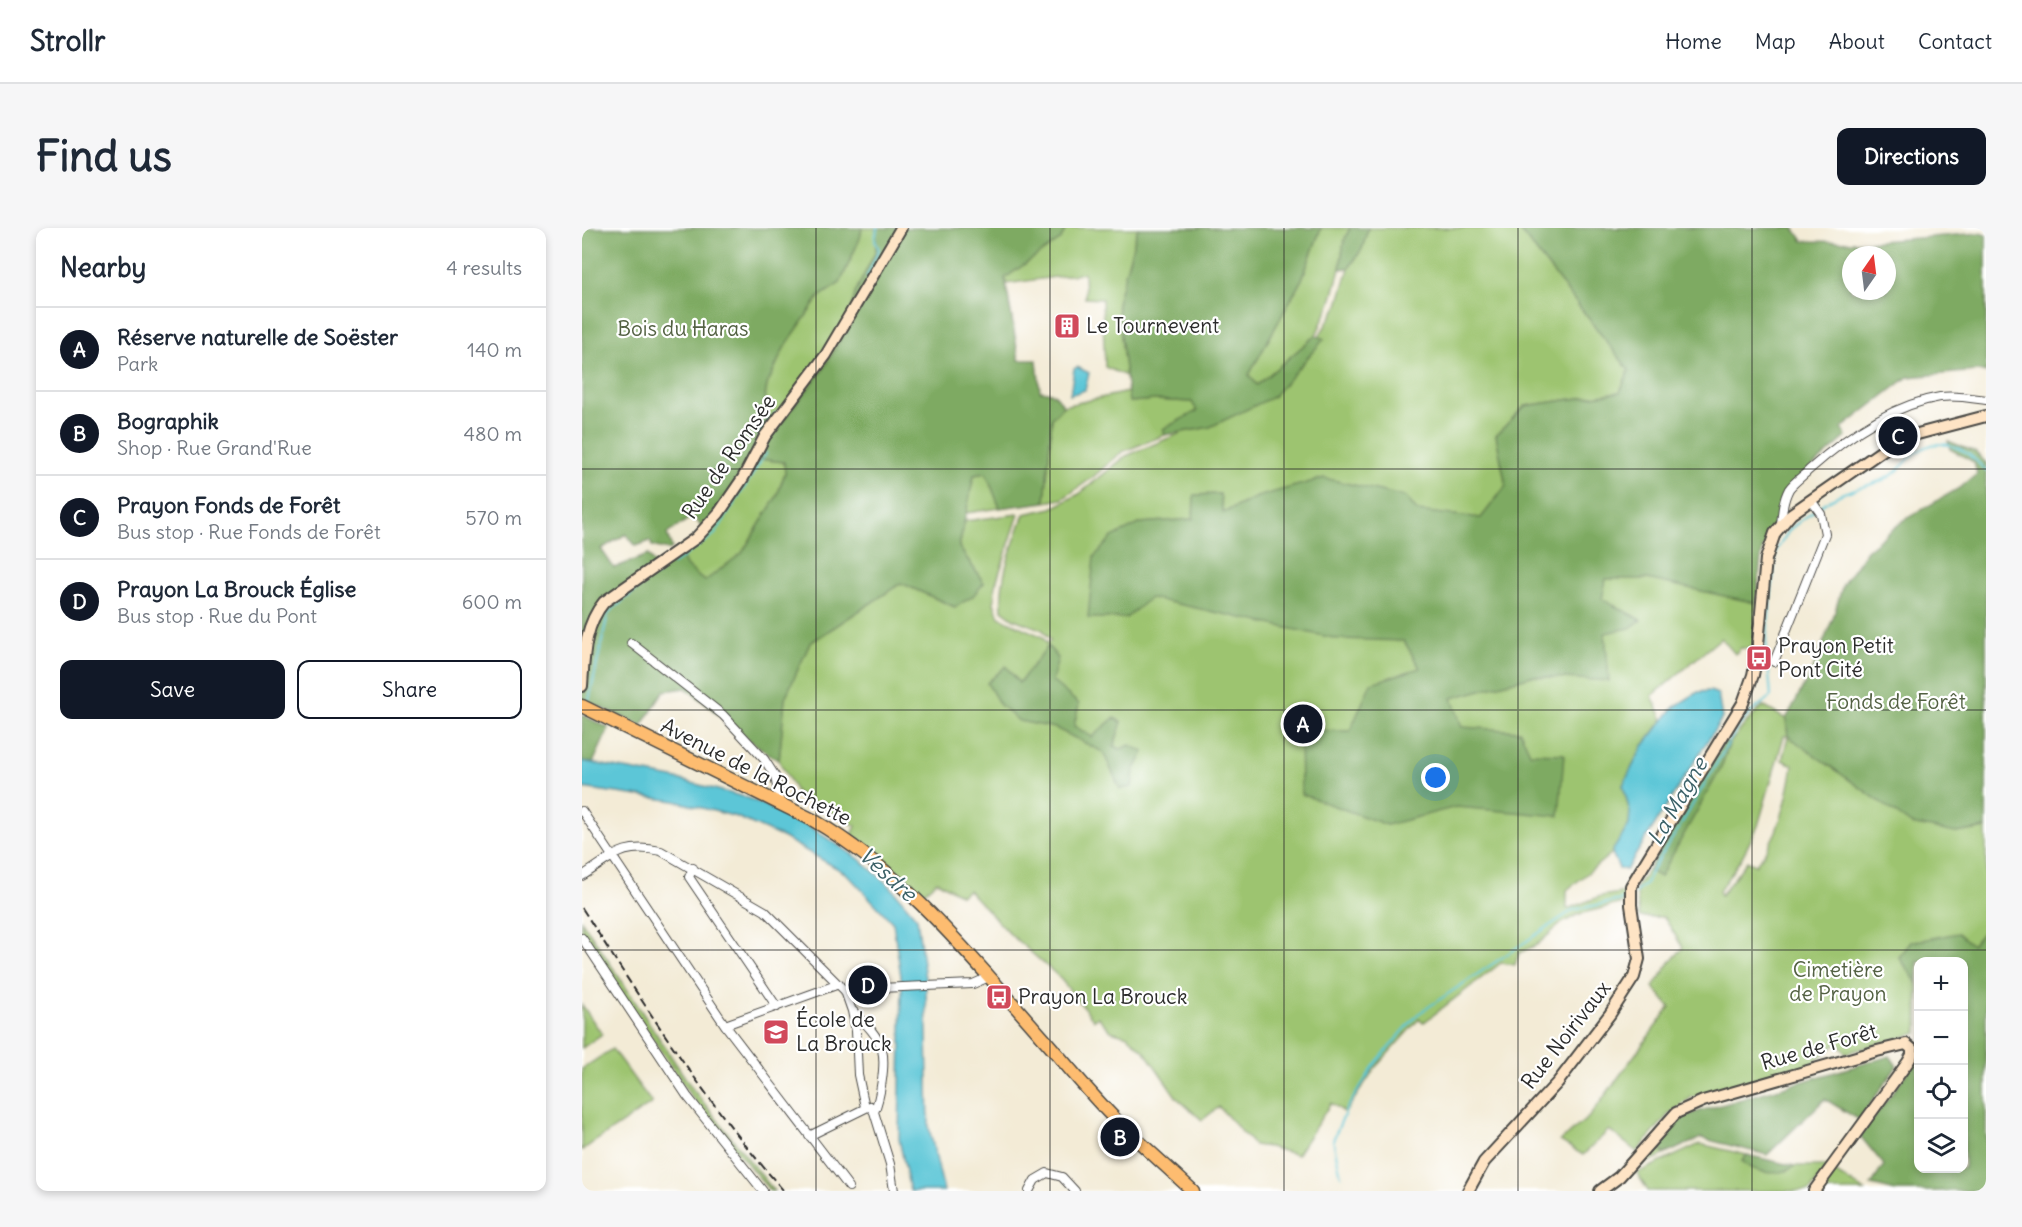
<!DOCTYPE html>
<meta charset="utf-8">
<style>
:root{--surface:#fff;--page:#f6f6f7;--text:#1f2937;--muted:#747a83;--line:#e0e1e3;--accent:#111827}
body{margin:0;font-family:Delius,sans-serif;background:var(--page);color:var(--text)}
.controls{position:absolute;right:18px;bottom:18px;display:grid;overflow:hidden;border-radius:12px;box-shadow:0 3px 9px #0003}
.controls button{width:54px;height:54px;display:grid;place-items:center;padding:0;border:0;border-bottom:2px solid var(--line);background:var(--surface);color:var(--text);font:30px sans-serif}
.compass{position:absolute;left:1260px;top:18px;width:54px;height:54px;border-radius:50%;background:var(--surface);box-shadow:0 3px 9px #0003;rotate:14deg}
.you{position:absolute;left:854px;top:550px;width:21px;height:21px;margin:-15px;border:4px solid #fff;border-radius:50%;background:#1a73e8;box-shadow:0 0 0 9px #1a73e833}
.badge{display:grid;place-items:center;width:39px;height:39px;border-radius:50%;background:var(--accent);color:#fff;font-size:20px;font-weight:700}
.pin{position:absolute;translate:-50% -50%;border:3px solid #fff;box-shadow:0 2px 6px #0006}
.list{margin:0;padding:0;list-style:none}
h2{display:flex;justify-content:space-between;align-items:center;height:78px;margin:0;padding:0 24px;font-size:26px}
h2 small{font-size:20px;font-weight:400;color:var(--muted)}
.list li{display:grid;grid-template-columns:39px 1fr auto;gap:18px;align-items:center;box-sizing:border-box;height:84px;padding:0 24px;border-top:2px solid var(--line)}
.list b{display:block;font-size:22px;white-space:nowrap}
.list p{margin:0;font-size:20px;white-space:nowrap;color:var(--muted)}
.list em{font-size:20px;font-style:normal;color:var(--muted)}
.actions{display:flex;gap:12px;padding:18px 24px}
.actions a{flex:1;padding:14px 0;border:2px solid var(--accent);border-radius:12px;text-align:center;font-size:21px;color:var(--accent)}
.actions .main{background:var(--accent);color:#fff}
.icon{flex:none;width:33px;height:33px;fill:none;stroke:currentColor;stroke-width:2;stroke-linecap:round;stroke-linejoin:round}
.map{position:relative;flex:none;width:1404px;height:963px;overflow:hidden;border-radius:12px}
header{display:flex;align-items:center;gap:36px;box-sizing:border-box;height:84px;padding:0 30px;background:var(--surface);border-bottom:2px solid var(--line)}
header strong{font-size:28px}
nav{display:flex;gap:33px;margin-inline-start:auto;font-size:21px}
.intro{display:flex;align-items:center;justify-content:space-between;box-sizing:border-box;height:144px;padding:0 36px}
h1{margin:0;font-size:42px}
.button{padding:15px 27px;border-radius:12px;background:var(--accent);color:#fff;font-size:21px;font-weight:700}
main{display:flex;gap:36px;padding:0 36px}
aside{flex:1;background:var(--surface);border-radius:12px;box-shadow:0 3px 9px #0003}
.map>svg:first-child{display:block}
</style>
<header>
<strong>Strollr</strong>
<nav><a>Home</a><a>Map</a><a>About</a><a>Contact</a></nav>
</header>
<div class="intro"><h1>Find us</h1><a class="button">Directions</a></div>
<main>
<aside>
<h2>Nearby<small>4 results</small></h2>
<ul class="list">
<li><span class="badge">A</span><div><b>Réserve naturelle de Soëster</b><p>Park</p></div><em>140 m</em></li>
<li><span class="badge">B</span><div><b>Bographik</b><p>Shop · Rue Grand'Rue</p></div><em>480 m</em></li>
<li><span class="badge">C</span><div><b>Prayon Fonds de Forêt</b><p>Bus stop · Rue Fonds de Forêt</p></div><em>570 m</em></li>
<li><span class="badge">D</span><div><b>Prayon La Brouck Église</b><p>Bus stop · Rue du Pont</p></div><em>600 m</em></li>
</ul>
<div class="actions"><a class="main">Save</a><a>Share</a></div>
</aside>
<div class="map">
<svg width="1404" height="963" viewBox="0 0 1404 963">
<rect width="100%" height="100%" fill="#fff"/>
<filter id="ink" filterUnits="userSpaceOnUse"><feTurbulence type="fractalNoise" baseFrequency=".0167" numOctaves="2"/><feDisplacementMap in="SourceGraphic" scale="12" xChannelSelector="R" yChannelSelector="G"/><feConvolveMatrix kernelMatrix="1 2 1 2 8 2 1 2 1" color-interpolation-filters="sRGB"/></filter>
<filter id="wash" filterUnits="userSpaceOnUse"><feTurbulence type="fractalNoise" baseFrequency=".008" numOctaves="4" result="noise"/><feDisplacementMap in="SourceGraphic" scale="24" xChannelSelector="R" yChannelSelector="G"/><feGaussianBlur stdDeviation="1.35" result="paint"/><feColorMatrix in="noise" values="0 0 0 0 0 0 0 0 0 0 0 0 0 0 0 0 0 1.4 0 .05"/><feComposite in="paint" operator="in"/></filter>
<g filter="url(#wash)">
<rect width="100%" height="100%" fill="#f3ebd6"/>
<path fill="#9dc46f" stroke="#64784d" stroke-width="1.5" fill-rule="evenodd" d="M280 0H294V23L274 63 262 105 241 142 211 179 195 202 185 191 181 180 185 157 202 120 237 69 258 55 278 10Z
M484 0H556L535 75 544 148 523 139 520 71 503 70 502 45 424 56 423 50 479 11Z
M739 0H768L762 13 758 41 749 74 734 107 675 157 667 147 720 51Z
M786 0H936L1047 142 1038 164 943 178 914 207 924 258 899 290 675 269 640 285 638 266 613 267 611 291 559 295 655 318 885 319 1295 150 1205 260 1179 322 1170 421 1159 420 1153 426 1139 410 1070 468 1081 492 1061 518 1041 557 1048 584 1047 597 1030 625 985 662V681L1019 668 1044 664 1045 674 997 686 980 695 956 716 937 725 933 737 919 735 841 795 837 791 793 840 763 885 749 875 715 927 687 919 672 917 637 879 620 892 595 870 563 824 546 808 529 803 516 789 512 792 477 749 428 706 386 662 379 667 355 653 340 666 316 644 270 607 274 598 214 564 197 533 203 470 228 415 319 355 372 379 402 355 377 319 383 293 437 286 413 358 412 375 417 389 461 409 464 415 469 413 461 402 432 391 420 382C417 348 431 317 442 286L470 280 497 266 544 228 601 204 628 199 741 111 737 108 756 77 767 40 780 21Z
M546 164 548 174 573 172 610 174 616 183 581 201 583 207 540 224 510 250 480 271 463 274 470 190 481 178Z
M177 231 202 234 203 244 195 268 160 325 123 353C114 349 112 342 103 338L99 325 125 305 148 279Z
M404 245 418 280 384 285 392 247Z
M1181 478 1204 491 1206 508 1374 605 1404 600V700L1390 718 1317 729 1336 756V805L1264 825 1255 815 1229 837 1110 869 1086 887 1055 924 1027 902 1001 927 978 913 1008 888 1088 779 1071 759 1089 733 1101 720 1082 689H1057L1054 659 1066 642 1078 648 1139 540 1147 516 1164 495ZM1202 508H1206L1200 532 1211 537C1206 570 1197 611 1173 637L1165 633 1139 667 1137 663 1160 629 1176 598Z
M0 693 110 860 192 963H188L108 867 0 704Z
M0 777 20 806 0 820Z
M30 821 70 875 0 922V841Z
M1073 916 1084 926 1052 940Z
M1118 916 1165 927 1160 933 1205 943 1213 938H1246L1228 963H1066L1055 945Z
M1251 943 1283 963H1237Z"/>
<path fill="#7eaa62" stroke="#546a46" stroke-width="1.5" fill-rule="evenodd" d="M0 0H280L278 10 258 55 237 69 202 120 185 157 181 180 185 191 195 202 211 179 241 142 262 105 274 63 294 23V0H484L479 11 423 50 437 132H455L458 163C471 164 475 166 481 178L470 190 463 274 418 280 404 245 392 247 377 319 402 355 390 369 373 379 319 355 228 415 203 470 197 533 170 514 104 460 82 463 60 498 0 471ZM177 231 202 234 203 245 195 268 160 325 123 353C114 349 112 342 104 338L99 324 76 340 66 327 32 340 19 321 44 306 54 318 68 313 70 318 86 322 90 320 85 306 111 288 125 306 148 279Z
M556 0H739L720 51 667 147 675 157 734 107 742 111 691 169 628 199 583 207 581 201 615 183 610 174 573 172 547 174 535 75Z
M768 0H786L780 21 767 40 758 41 762 13Z
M936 0H1212L1221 13 1285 14 1398 5 1404 7V145L1396 143 1326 149 1260 200 1264 209 1206 260 1196 290 1180 322 1174 375 1065 351H1024L1020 371 1059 392 1048 400 1023 405 1027 453 950 448 870 470 880 499 938 503 948 525 982 526 977 588 874 579 805 597 719 566 718 502 768 503 789 455 838 440 822 413 756 411 568 370 544 390H506L512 329 530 309 559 295 611 291 612 267 638 266 641 285 675 269 742 250 824 269 835 283 899 290 924 258 914 207 943 178 1038 164 1047 142ZM1269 27H1305V63H1269Z
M1366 213 1393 224 1404 235V600L1374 605 1329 596 1206 508 1204 491 1231 441 1251 390 1261 356 1285 322 1322 292 1379 259 1395 246 1392 234 1368 221Z
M466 418 476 430 470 453 497 476 492 498 510 509 532 490 540 494 532 518 538 521 548 517 562 524 552 543 550 559 538 561 521 524 473 500 437 493 418 477 405 455 424 438 437 455Z
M0 487 27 500 11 535 0 533Z
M1142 513 1147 516 1139 540 1078 649 1066 642Z
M1404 700V963H1314L1289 957 1302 937 1278 908 1336 830V940H1382V734H1336V756L1317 729 1329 714 1376 705 1390 717Z
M1308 828 1315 838 1277 892 1243 871 1185 927 1119 910 1083 926 1073 916 1101 888Z
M1165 927 1213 938C1197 949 1173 946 1160 933Z"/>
<path fill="#5cc6d7" stroke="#447881" stroke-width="1.5" d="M495 139 507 145 503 162 488 167 492 141Z
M1128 463 1136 466 1140 490 1044 642 1037 640 1030 625 1031 622 1047 597 1048 584 1041 557 1061 518 1092 479 1116 464Z
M0 533 91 550 166 570 220 594 276 630 309 659 335 690 344 758 347 900 362 963H328L317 911 320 755 311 695 265 646 202 610 155 589 93 573 0 560Z"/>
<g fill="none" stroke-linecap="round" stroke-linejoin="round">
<path stroke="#5cc6d7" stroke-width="2" d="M285 49 297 22 293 12 295 0
M177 206 194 185
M1237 279C1247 272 1259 265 1270 262 1282 258 1294 256 1305 250 1316 245 1321 236 1329 229 1355 204 1384 219 1404 243
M91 336 133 306 184 225
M73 348 79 344
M7 472 26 385 62 355
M1051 666 1063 657 1072 638 1097 600 1155 500 1166 487 1189 468 1184 414 1194 323 1208 301 1233 282
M759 948 751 912 765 880 793 836 836 786 991 682 1039 672 1046 668"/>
</g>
</g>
<g filter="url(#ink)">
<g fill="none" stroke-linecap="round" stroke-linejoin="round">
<defs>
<path id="street" d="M1199 297C1200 285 1201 272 1207 261 1212 254 1221 248 1227 242 1263 210 1309 177 1358 169 1374 167 1389 170 1404 172
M49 415 141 487 182 531 193 548 198 575
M1192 434 1243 306 1239 286 1229 272
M0 583 143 797 267 959
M111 640 107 649 195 779
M0 648C31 629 40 614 79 623L183 683 263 763 270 783 274 803 276 847 283 879
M0 710 105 868 181 963
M263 763 274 761 391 756 407 749
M271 783C282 794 296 807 300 822 304 836 298 871 292 884
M143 797 257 756
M227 908 288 878 292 884 308 936 312 963
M447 963 453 952 465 945 480 949 493 963"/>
<path id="secondary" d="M0 458C2 428 2 398 22 374L114 310 137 285 161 250 183 208 244 127 319 0
M886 963 902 934 976 854 1028 786 1052 749 1057 731 1049 677V658L1161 475 1171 447 1175 427 1184 331 1193 305 1209 286 1301 222 1324 209 1404 188
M1018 963 1037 949 1094 885 1121 873 1295 823 1324 816 1330 821V827L1326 834 1232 963"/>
<path id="primary" d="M0 478 231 592C324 646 391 731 461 810 485 837 508 866 534 892 559 916 585 939 611 963"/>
</defs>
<use href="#street" stroke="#494845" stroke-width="10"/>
<use href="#secondary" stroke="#494845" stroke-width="14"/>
<use href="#primary" stroke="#494845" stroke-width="15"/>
<use href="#street" stroke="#fff" stroke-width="8"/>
<use href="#secondary" stroke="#fee4c5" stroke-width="10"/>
<use href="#primary" stroke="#fdbc6f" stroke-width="12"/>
<path stroke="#2b2b2b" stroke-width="2" stroke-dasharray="9 4.5" stroke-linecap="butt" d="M0 680C63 778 125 876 202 963"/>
</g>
</g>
<path fill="none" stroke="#2b2b2b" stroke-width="1.5" stroke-opacity="0.55" d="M234 0V963M468 0V963M702 0V963M936 0V963M1170 0V963M0 241H1404M0 482H1404M0 722H1404"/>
<defs>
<symbol id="building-square" viewBox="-11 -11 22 22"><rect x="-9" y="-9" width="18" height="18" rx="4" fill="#d1495b" stroke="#fff"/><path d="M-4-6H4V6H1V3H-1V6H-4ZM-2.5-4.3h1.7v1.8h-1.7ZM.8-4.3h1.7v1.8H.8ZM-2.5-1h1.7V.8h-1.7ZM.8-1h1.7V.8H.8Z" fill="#fff"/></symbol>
<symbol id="bus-square" viewBox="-11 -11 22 22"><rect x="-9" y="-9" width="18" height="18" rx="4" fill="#d1495b" stroke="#fff"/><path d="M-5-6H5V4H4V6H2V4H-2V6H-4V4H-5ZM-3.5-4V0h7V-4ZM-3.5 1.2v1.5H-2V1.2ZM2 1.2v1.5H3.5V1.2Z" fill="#fff"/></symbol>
<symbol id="school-square" viewBox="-11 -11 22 22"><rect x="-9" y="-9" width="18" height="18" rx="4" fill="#d1495b" stroke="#fff"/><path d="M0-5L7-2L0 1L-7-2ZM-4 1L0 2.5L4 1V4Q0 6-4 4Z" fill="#fff"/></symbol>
</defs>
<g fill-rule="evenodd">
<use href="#building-square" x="470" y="83" width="30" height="30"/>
<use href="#bus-square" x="1162" y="415" width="30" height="30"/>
<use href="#bus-square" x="402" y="754" width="30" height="30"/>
<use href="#school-square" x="179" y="789" width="30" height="30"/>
</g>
<g text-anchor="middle" stroke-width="4.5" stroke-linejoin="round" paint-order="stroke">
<g font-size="21" fill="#2b2b2b" stroke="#fff" text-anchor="start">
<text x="504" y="105">Le Tournevent</text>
<text x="1196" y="425">Prayon Petit<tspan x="1196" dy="24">Pont Cité</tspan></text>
<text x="436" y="776">Prayon La Brouck</text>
<text x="214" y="799">École de<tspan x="214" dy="24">La Brouck</tspan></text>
</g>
<g font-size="21" fill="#536143" stroke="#fff">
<text x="101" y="108">Bois du Haras</text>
<text x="1314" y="481">Fonds de Forêt</text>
<text x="1256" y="749">Cimetière<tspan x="1256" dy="24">de Prayon</tspan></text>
</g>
<g font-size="21" fill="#2b2b2b" stroke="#fff">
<text transform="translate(147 229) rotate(-55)" y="7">Rue de Romsée</text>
<text transform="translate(174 544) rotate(27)" y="7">Avenue de la Rochette</text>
<text transform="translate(984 807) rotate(-52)" y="7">Rue Noirivaux</text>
<text transform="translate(1237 819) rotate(-16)" y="7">Rue de Forêt</text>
</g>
<g font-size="22" font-style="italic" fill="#3c6167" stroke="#fff">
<text transform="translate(1095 573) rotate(-60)" y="8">La Magne</text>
<text transform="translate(306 646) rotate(42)" y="8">Vesdre</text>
</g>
</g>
</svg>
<div class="controls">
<button>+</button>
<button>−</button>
<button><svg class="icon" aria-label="locate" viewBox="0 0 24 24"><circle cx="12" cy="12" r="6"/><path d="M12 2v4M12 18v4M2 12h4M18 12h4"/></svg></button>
<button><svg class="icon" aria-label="layers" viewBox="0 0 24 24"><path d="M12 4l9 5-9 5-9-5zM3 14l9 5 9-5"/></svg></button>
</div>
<svg class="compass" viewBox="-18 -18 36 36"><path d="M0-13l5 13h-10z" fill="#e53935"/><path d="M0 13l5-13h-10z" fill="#747a83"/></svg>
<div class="you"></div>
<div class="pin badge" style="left:721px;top:496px">A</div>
<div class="pin badge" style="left:538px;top:909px">B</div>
<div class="pin badge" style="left:1316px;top:208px">C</div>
<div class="pin badge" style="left:286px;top:757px">D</div>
</div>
</main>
